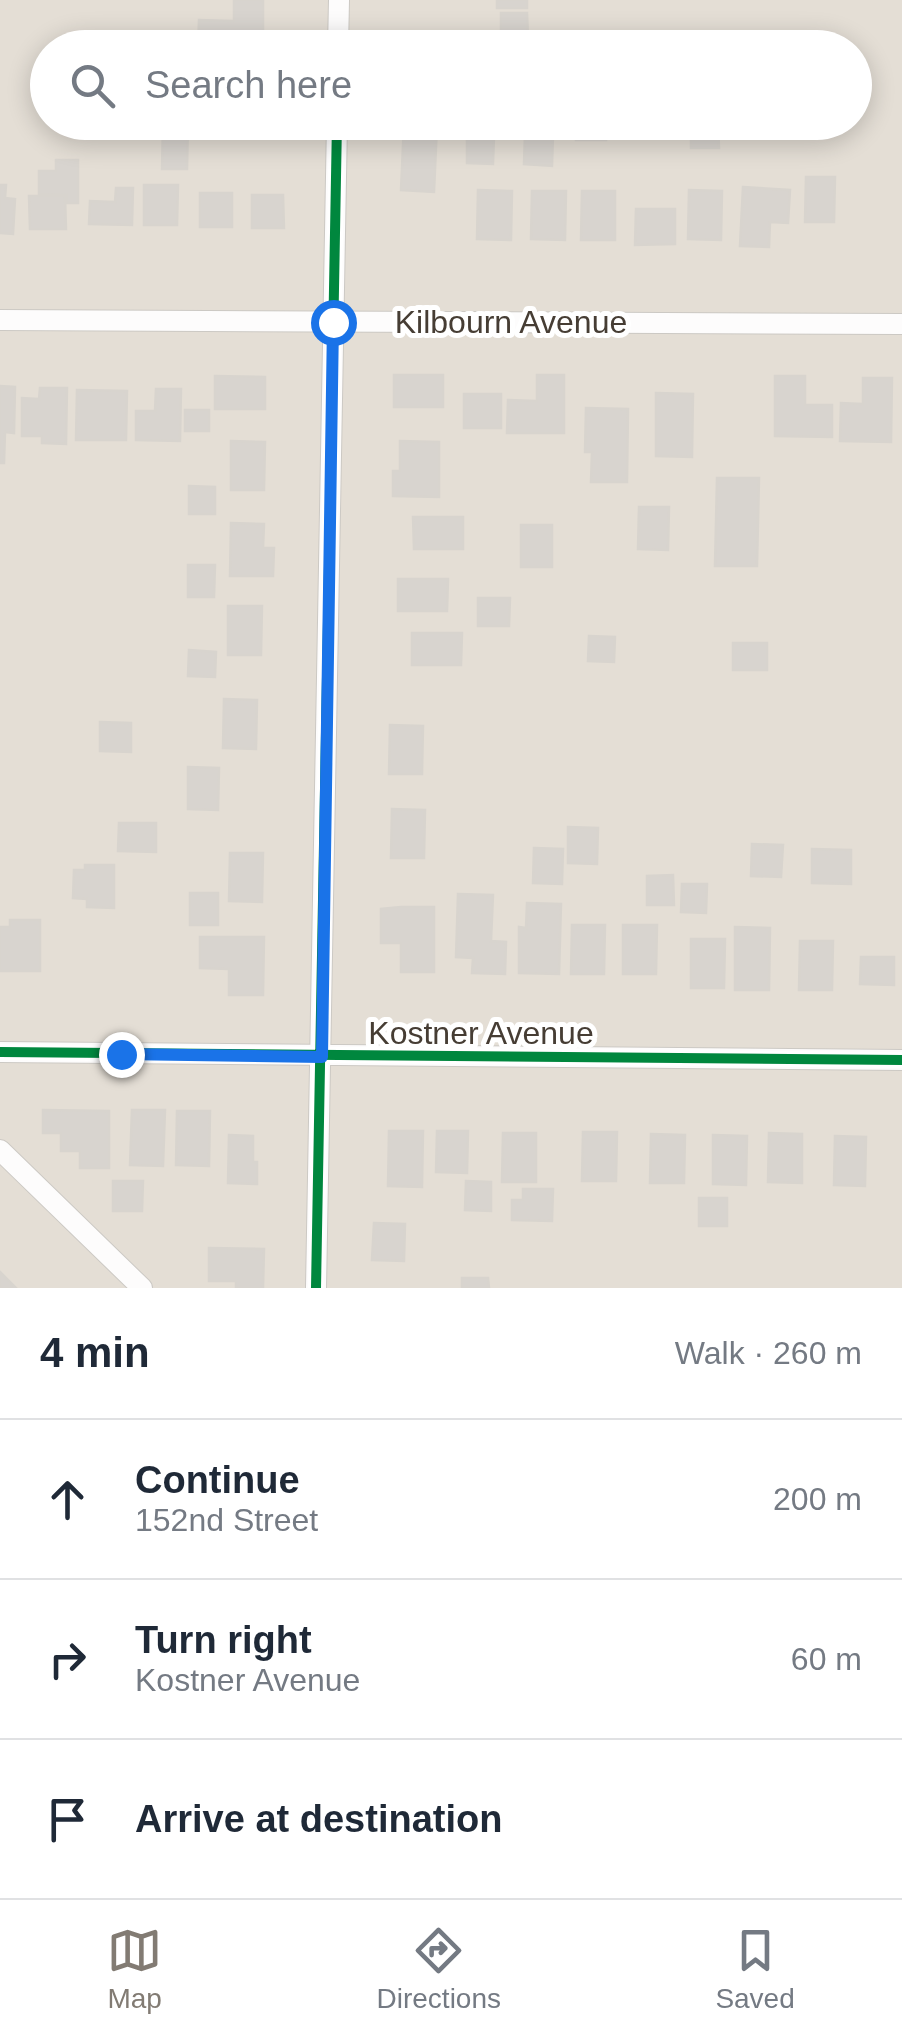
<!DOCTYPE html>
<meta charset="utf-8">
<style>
:root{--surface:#fff;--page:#f2f2f3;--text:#1f2937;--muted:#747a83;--line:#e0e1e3;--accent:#827b73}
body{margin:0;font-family:Helvetica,sans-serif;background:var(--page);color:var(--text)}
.stop{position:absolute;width:30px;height:30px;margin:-22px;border:8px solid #1a73e8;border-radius:50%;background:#fff}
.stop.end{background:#1a73e8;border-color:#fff;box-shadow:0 2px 10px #0008}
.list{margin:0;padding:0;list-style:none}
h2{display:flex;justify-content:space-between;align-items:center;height:130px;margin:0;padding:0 40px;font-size:42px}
h2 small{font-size:32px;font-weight:400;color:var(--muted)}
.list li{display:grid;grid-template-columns:65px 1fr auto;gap:30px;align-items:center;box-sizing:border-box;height:160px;padding:0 40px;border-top:2px solid var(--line)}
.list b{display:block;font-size:38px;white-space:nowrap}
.list p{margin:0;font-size:32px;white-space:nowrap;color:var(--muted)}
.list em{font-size:32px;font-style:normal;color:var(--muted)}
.icon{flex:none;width:55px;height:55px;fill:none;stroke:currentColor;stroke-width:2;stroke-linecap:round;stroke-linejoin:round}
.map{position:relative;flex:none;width:902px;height:1288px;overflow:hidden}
.search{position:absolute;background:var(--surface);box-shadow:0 5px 25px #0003;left:30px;right:30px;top:30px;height:110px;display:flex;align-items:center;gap:25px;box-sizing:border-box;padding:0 35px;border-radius:55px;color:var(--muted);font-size:38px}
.sheet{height:610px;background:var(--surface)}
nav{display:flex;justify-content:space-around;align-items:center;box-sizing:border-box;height:140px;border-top:2px solid var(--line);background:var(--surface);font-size:28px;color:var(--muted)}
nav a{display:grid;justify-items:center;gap:5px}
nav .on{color:var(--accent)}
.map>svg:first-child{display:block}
</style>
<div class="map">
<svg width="902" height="1288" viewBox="0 0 902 1288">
<rect width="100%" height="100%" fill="#f0ede8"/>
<path fill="#e4ded5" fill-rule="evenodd" d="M0 0H902V1288H0ZM48 48H854V122H48Z"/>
<path fill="#d8d4cf" stroke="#d8d4ce" stroke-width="2.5" d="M234 0H263V32H247L246 47 198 46 199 20 234 21Z
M497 0H527V8H497Z
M501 13H527L528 38H501Z
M402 38H463V48H402Z
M576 122H606V140H576Z
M691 122H718L719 148H691Z
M404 123 437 125 434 192 401 190Z
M163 124H188L187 169H162Z
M525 134 553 135 552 166 524 164Z
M467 135H494L493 164 467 163Z
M56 160H78V203H67V195L39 194V171H56Z
M806 177H835L834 222H805Z
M0 185H6L5 198 15 199 13 234 0 233Z
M144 185H178L177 225H144Z
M743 187 790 190 788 223 770 222 769 247 740 246Z
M116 188H133L132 225 89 224 90 201 115 202Z
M478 190 512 191 511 240 477 239Z
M689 190 722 191 721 240 688 239Z
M532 191H566L565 240 531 239Z
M582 191H615V240H581Z
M200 193H232V227H200Z
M252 195H283L284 228H252Z
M29 196H65L66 229H30Z
M636 209H675V244L635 245Z
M394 375H443V407H394Z
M537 375H564V433H507L508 400 537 401Z
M215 376 265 377V409H215Z
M775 376H805V405H832V437L775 436Z
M863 378H892L891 442 840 441 841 403 863 404Z
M0 386 15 387 14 433 5 432 4 463H0Z
M40 388H67L66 444 42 443V436H22V398L39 399Z
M156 389H181L180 441 136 440V411H155Z
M77 390 127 391 126 440H76Z
M656 393 693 394 692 457 656 456Z
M464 394H501V428H464Z
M586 408 628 409 627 482H591L592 452H585Z
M185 410H209V431H185Z
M231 441 265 442 264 490H231Z
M400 441 439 442V497L393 496V471H400Z
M717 478H759L757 566H715Z
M189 486 215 487V514H189Z
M639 507H669L668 550 638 549Z
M413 517H463V549H414Z
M231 523 264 524 263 548H274L273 576H230Z
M521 525H552V567H521Z
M188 565H215L214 597H188Z
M398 579H448L447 611H398Z
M478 598H510L509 626H478Z
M228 606H262L261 655H228Z
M412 633H462L461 665H412Z
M589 636 615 637 614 662 588 661Z
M733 643H767V670H733Z
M189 650 216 652 215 677 188 676Z
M224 699 257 700 256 749 223 748Z
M100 722 131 723V752L100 751Z
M390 725 423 726 422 774H389Z
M188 767 219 768 218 810 188 809Z
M392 809 425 810 424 858H391Z
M119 823H156V852L118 851Z
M568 827 598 828 597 864 568 863Z
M752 844 783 845 781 877 751 876Z
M534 848 563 849 562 884 533 883Z
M812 849 851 850V884L812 883Z
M230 853H263L262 902 229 901Z
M85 865H114V908L87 907V899L73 898 74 870H85Z
M673 875 674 905H647V876Z
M682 884H707L706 913 681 912Z
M190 893H218V925H190Z
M458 894 493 895 491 941 506 942 505 974 472 973 473 958 456 957Z
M527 903 561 904 559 974 519 973V927L526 928Z
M401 907H434V972H401V943H381V909Z
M10 920H40V971H0V927H10Z
M572 925H605L604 974H571Z
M623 925H657L656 974H623Z
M735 927 770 928 769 990H735Z
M200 937H264L263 995H229V969L200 968Z
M691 939H725L724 988H691Z
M800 941H833L832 990H799Z
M861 957H894V985L860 984Z
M43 1110 109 1111V1168H80V1151H61V1133H43Z
M132 1110H165L163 1166 130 1165Z
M177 1111H210L209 1166 176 1165Z
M389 1131H423L422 1187 388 1186Z
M437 1131H468L467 1173 436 1172Z
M583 1132H617L616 1181H582Z
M503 1133H536V1182H502Z
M769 1133 802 1134V1183L768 1182Z
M651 1134 685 1135 684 1183H650Z
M229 1135 253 1136V1162H257V1184L228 1183Z
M713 1135 747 1136 746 1185 713 1184Z
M835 1136 866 1137 865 1186 834 1185Z
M113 1181H143L142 1211H113Z
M466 1181 491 1182V1211L465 1210Z
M523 1189H553L552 1221 512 1220V1200H523Z
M699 1198H727V1226H699Z
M374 1223 405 1224 404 1261 372 1260Z
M209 1248 264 1249 263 1288H236V1281H209Z
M0 1272 16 1288H0Z
M462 1278H488L489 1288H462Z"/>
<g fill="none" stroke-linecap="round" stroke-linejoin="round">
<defs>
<path id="minor" d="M338 48 339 0
M0 320 902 324
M0 1052 902 1060
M0 1150 142 1288
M316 1288 337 122"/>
</defs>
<use href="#minor" stroke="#ccc9c4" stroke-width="22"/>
<use href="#minor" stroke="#fdfcfc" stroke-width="20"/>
<defs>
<path id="cycleway" d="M0 1052 902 1060
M316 1288 337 122"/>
</defs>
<use href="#cycleway" stroke="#fff" stroke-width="16"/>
<use href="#cycleway" stroke="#00873e" stroke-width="10"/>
</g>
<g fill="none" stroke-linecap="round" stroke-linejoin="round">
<path stroke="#1a73e8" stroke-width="12" d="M121 1054 322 1057 333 322"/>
</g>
<g text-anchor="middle" stroke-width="10" stroke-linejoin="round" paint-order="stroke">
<g font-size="32" fill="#463d34" stroke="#fff">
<text x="511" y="333">Kilbourn Avenue</text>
<text x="481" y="1044">Kostner Avenue</text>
</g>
</g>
</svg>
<div class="stop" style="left:333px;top:322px"></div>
<div class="stop end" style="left:121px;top:1054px"></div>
<div class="search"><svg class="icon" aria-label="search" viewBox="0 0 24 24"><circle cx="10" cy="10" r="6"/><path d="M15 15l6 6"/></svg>Search here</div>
</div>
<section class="sheet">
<h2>4 min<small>Walk · 260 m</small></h2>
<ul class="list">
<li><svg class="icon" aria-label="ahead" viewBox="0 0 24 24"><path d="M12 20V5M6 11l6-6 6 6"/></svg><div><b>Continue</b><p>152nd Street</p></div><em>200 m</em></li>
<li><svg class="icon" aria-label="right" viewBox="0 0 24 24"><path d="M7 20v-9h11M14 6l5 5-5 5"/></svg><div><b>Turn right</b><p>Kostner Avenue</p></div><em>60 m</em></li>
<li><svg class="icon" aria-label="arrive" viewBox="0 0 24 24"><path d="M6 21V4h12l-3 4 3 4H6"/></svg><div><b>Arrive at destination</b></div></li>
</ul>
</section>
<nav>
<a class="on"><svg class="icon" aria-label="map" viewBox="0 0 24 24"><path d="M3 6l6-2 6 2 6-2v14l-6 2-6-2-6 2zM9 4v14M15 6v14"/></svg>Map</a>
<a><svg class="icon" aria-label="directions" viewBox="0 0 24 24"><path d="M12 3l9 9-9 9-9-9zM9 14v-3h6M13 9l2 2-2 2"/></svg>Directions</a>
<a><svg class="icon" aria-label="saved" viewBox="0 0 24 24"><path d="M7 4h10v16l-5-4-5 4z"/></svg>Saved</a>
</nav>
